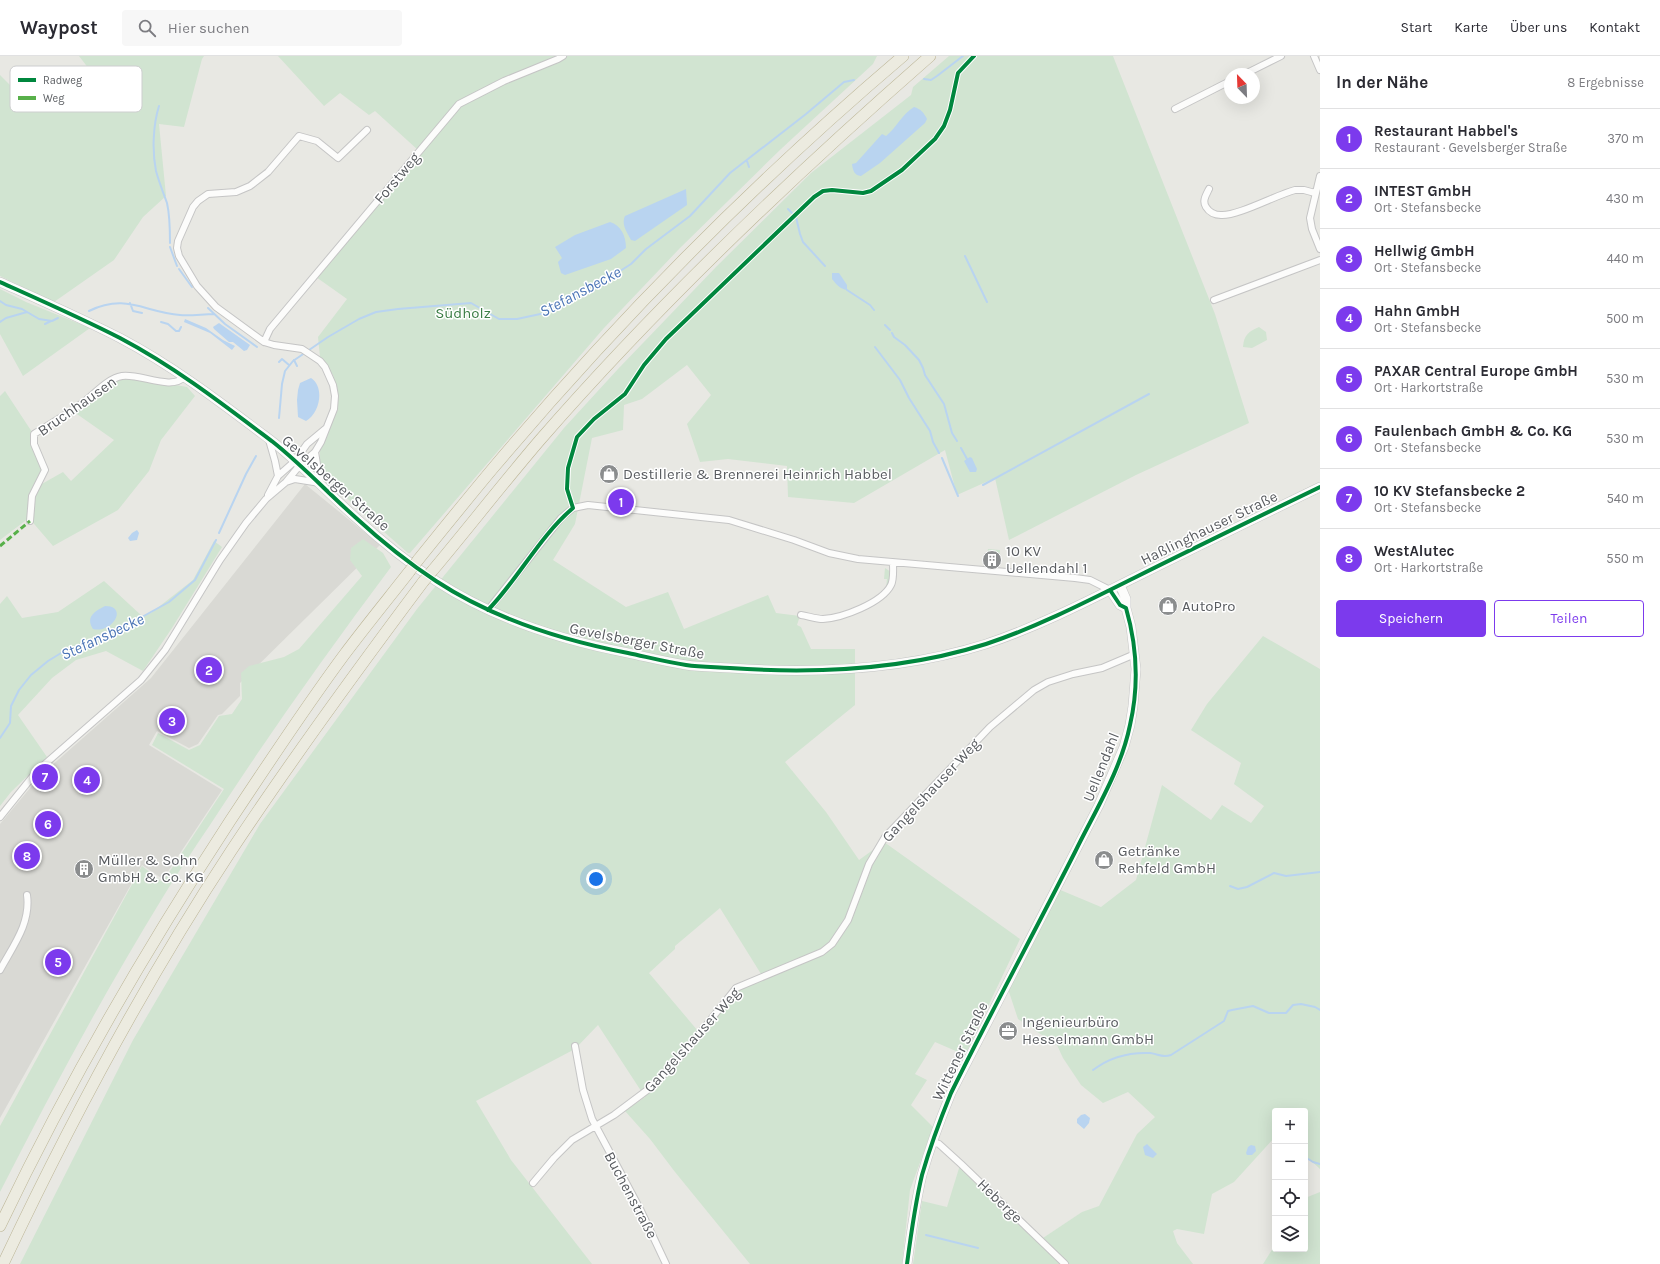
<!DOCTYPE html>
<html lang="de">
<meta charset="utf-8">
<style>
:root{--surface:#fff;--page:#f7f7f7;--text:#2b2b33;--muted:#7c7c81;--line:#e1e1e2;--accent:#7c3aed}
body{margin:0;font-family:Karla,sans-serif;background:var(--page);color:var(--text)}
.controls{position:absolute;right:12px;bottom:12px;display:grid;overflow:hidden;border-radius:4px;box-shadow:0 4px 16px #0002}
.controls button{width:36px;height:36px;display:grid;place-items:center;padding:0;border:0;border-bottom:1px solid var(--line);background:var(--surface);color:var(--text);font:20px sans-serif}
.compass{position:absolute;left:1224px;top:12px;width:36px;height:36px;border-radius:50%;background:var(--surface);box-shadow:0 4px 16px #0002;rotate:337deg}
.you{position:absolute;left:596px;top:823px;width:14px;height:14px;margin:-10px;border:3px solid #fff;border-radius:50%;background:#1a73e8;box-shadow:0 0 0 6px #1a73e833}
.badge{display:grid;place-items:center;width:26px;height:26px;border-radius:50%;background:var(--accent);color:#fff;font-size:13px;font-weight:700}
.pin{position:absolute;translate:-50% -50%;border:2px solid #fff;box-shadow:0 1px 4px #0006}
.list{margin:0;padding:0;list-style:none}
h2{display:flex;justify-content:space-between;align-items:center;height:52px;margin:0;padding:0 16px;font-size:17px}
h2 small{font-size:13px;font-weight:400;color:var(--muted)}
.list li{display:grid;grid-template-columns:26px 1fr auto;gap:12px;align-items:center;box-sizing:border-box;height:60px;padding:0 16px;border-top:1px solid var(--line)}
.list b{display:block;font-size:15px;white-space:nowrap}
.list p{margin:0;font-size:13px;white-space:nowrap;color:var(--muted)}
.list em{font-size:13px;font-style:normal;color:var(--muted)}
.actions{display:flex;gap:8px;padding:12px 16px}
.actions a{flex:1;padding:9px 0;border:1px solid var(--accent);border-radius:4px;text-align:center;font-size:14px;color:var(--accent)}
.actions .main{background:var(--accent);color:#fff}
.icon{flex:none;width:22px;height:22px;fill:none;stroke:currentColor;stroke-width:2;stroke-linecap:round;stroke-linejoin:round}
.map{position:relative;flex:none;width:1320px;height:1208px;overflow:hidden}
header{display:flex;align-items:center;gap:24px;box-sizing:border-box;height:56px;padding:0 20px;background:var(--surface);border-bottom:1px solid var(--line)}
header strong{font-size:19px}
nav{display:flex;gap:22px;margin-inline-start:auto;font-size:14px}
.search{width:280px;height:36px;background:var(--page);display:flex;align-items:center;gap:10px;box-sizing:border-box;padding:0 14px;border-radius:4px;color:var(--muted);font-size:15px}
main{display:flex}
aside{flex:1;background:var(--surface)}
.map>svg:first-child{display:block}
</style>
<header>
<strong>Waypost</strong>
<div class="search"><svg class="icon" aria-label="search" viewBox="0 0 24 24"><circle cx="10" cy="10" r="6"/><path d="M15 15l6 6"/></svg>Hier suchen</div>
<nav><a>Start</a><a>Karte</a><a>Über uns</a><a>Kontakt</a></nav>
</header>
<main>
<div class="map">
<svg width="1320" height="1208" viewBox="0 0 1320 1208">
<rect width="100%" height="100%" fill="#e8e8e3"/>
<path fill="#d9d9d4" d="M305 428 380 489 240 627V640L222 658 218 659 198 688 189 692 157 675 149 689 222 734 163 823 142 809 0 1062V768L41 719 151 622Z"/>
<path fill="#d1e4d1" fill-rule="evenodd" d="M79 0H204L202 3 184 71 159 68 166 140 143 161 114 204 54 246 0 220V19L13 32 28 18 54 41 85 49 102 30Z
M278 0H877L873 8 781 93 680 192 604 272 410 497H408L358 453 341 436 322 411 320 407V393L338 353V339L333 319 320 301 318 281 347 243 316 221 418 94 375 55 369 59 340 37 324 50Z
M949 0H1113L1215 258 1249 367 1136 419 1009 484 995 422 957 439 945 394 854 447 788 441 787 410 728 403 700 406 687 368 711 339 687 309 642 343 624 349 623 374 592 382 575 468 553 504 626 551 668 536 684 573 768 539 776 557 800 560 797 569 801 571 811 593H855V649L785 706 826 756 859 804 884 786 1020 883 965 999 935 986 915 1018 927 1024 911 1049 933 1071 910 1134 902 1208H750L675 1116 650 1083 625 1055 645 1041 598 969 575 993 476 1045 511 1104 592 1208H20L133 984 260 768 417 553 564 372 618 313 716 211 811 117 911 39 913 31ZM720 852 761 918 774 916 737 933 698 975 649 917 675 893V890Z
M0 233 26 246 90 272 23 320 0 278Z
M1259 271 1266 276 1267 284 1252 292 1243 291C1244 279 1248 276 1259 271Z
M136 322 187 331 195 340 161 384 149 415 118 454 53 490 29 462 0 484V340L5 335 32 376 31 390 42 415 40 429 63 416 71 425 114 384 74 356 107 329 118 323Z
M363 483 383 497 391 511C328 595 267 681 210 769 194 793 178 816 163 841 104 937 51 1036 0 1136V1070L142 810 161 825 164 824 224 733 152 689 158 677 189 694 200 689 219 660 232 658 242 643 241 617 249 610 284 601 299 593 362 520 350 504 351 492Z
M214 485 222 491 172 572 143 615 106 595 76 604 52 622 18 659 47 701 11 736 0 750V548L7 540 22 562 58 556 104 525 142 560 151 557 193 524Z
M988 493 1000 494 998 510 986 509Z
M885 512 891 516V522L886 533 887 523H884Z
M1263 580 1320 613V1113L1305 1099V1055H1275V1081L1234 1126 1212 1138 1204 1178 1177 1173 1173 1175 1177 1187 1193 1208H913L922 1145 947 1151 960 1109 1037 1186 1082 1156 1099 1150 1137 1078 1155 1061 1128 1036 1103 1047 1081 1029 1063 1002 1057 989 1018 963 1008 933 1058 833 1101 851 1136 824 1162 729 1211 764 1222 749 1251 767 1264 750 1234 728 1241 707 1191 674 1207 648Z
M1320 1136V1208H1263L1275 1189V1193H1305V1142Z"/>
<path fill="#b9d4f0" d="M914 51C921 53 924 57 927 63L925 67 880 107 861 120C854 119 853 115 852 108L856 107 882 78 886 80C897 71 902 58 914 51Z
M686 133 687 149 635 185 631 184C627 176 621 169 625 160Z
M610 166C621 169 626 180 626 192L611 203 565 219 561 217 558 206 562 202 555 191 575 179Z
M832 217H839L847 229V234C840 233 836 228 832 223Z
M185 263 206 272 223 284 235 290 232 294 210 277 184 266Z
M219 267 250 289 247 294 244 295 233 286H229L214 273 213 271Z
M311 322C325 331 320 357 306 365L298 361 297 344 298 334 300 327Z
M970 401 972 402 977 413 976 416H970L964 405Z
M137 474 139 477 137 484 130 485 128 482 132 477Z
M105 550C129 550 112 578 93 573 85 561 95 555 105 550Z
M1085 1058 1090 1062 1089 1067 1084 1073 1077 1067V1063L1081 1059Z
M1147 1088 1157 1098 1153 1102 1145 1099 1143 1091Z
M1251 1089 1255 1090 1256 1095 1252 1099H1247L1246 1097 1248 1091Z"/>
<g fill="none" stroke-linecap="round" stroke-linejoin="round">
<path stroke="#b9d4f0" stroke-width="2" d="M924 23 931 24 937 20 963 0
M159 50C153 69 152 95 156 115 159 126 163 136 167 147 170 160 170 174 170 187
M747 105 749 111
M788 153 792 157
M796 161 800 178 803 186 825 210
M170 191 177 210
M965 200 987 246
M179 213 192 231
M847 234 870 249 874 254
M0 245 6 249 22 253 39 263 52 265 58 262
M130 247 133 255 142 257
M208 252 225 268 257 291
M89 255C126 237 144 256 180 259 191 260 203 258 214 258
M0 266 6 262 27 256
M161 266 168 268 176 275H179L181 271
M45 268 51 265
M885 269 890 274
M892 277 894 281 905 289 919 304 923 312 925 319 944 348 952 377 957 385
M875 291 900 324 909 342 930 375 933 386 939 397
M294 304 297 310
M279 306 282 303 289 309
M279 362 282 328 285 315 293 305 328 281 359 263 376 256 398 253 471 247 499 263H517L545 257 573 242 594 227 617 217 631 208 646 193 690 160 730 117 806 58 844 26 854 24
M961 392 967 403
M942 402 958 440
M983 429 1149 338
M219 477 246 418 256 400
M0 682 10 667 11 650 19 634 31 619 48 605 66 594 88 586 104 582 169 546 195 524 216 484
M1230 830 1238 833 1247 831 1274 817 1286 820 1320 816
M1093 1014C1110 1001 1128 996 1150 997 1159 998 1161 1002 1171 999L1224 965 1228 955 1232 954 1253 950 1269 957H1286L1293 949 1301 948 1315 951 1320 954
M1305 1101 1313 1106 1320 1108
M926 1179 978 1192"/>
<defs>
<path id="minor" d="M1314 0 1320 14
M1245 18 1281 0
M1175 53 1230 25
M1320 120 1310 162 1312 173 1320 193
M1209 133C1206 139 1202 145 1206 151 1209 156 1215 159 1221 159 1238 160 1276 139 1295 134H1304L1315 137
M1214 244 1320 204
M264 286 270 273 275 267 459 48 504 25 558 3 563 0
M269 384 275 405 278 420
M286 426 295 423 320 427 315 396
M268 439 278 420 295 405 307 388 325 373
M30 465 32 440 45 414 34 388V378C50 368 66 359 81 348 94 339 106 323 122 320 139 317 172 335 184 321
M488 554 561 462 573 452 588 449 729 464 794 484 829 497 858 503 1075 522 1090 524 1110 534
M801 559C808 560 816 563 823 563 842 562 882 547 891 529 894 523 893 514 893 507
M0 761 37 715 141 624 165 594 220 504 246 467 266 443 286 426 300 409 315 396 321 386 334 353 335 340 333 329 325 311 320 305 302 293 274 289 264 286 216 251 197 230 179 200 177 192 178 185 193 151 198 145 208 138 236 136 250 130 268 116 299 80 317 85 338 102 367 74
M0 914C13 890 31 867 27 839
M575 990 583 1034 592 1063 641 1155 666 1208
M932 1086 939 1088 961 1108 1065 1208
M533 1127 554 1102 572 1084 614 1059 654 1029 688 992 736 932 822 896 832 888 848 864 869 808 885 781 990 671 1034 634 1048 626 1073 618 1102 612 1135 598"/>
<path id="secondary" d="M0 226C40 244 81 262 120 282 175 311 224 349 273 386 302 409 327 436 355 461 380 484 407 506 436 525 494 563 560 584 628 597 647 601 666 606 686 609 700 611 715 611 730 612 815 618 904 614 986 588 1037 571 1086 546 1134 522 1196 491 1258 461 1320 431
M1110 534 1120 549 1126 552
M907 1208C911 1178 915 1148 922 1119 930 1091 940 1064 951 1037L1099 749 1124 691 1130 669 1133 650 1136 613 1131 571 1126 552V543L1120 529"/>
<path id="motorway" d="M418 504C443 473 468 442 494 411 618 264 756 125 903 0
M433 514C469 471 504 426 540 384 660 246 793 120 930 0
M0 1170C67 1029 145 895 230 765 267 709 304 653 344 599 365 571 387 544 409 516
M3 1208C70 1066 144 927 231 795 292 703 357 614 423 526"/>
</defs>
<use href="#minor" stroke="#c5c5c5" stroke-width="8"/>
<use href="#secondary" stroke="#c6c6c6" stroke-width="10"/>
<use href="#motorway" stroke="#bbb494" stroke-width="12"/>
<use href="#minor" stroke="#fcfcfb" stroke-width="6"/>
<use href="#secondary" stroke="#fcfcfb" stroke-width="9"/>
<use href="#motorway" stroke="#ecebe0" stroke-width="11"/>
<defs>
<path id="motorway-bridge" d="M409 516 418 504
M423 526 433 514"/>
</defs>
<use href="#motorway-bridge" stroke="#bbb494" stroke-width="12" stroke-linecap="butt"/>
<use href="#motorway-bridge" stroke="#ecebe0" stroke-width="11"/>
<path stroke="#58b04a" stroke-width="3" stroke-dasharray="6 3" stroke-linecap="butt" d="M0 490 30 465"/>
<defs>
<path id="cycleway" d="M0 226C40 244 81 262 120 282 175 311 224 349 273 386 302 409 327 436 355 461 380 484 407 506 436 525 494 563 560 584 628 597 647 601 666 606 686 609 700 611 715 611 730 612 815 618 904 614 986 588 1037 571 1086 546 1134 522 1196 491 1258 461 1320 431
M488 554C519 522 539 481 573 452L567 433 568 412 577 381 594 363 625 338 644 309 666 283 814 141 823 135 832 134 863 137 871 135 902 114 935 83 944 70 950 54 958 17 974 0
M907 1208C911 1178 915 1148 922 1119 930 1091 940 1064 951 1037 991 956 1034 877 1075 796 1095 755 1121 714 1130 669 1139 630 1137 590 1126 552L1120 549 1110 534"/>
</defs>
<use href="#cycleway" stroke="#fff" stroke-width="6"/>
<use href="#cycleway" stroke="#00873e" stroke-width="4"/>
</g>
<defs>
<symbol id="shop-disc" viewBox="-11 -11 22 22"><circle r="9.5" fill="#8b8d8e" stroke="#fff"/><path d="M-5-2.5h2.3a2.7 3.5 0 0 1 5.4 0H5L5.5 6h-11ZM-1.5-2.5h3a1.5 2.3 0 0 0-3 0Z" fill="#fff"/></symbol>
<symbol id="building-disc" viewBox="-11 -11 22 22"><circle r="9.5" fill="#8b8d8e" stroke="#fff"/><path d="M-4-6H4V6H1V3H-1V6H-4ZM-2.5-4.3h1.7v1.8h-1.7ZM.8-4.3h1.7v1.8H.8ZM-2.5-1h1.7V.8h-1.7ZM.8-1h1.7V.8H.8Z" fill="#fff"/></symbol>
<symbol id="office-disc" viewBox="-11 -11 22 22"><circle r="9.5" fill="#8b8d8e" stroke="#fff"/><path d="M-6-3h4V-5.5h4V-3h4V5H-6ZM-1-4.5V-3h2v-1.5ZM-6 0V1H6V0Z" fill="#fff"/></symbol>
</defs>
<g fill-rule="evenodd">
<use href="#shop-disc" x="598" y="407" width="22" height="22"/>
<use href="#building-disc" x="981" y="493" width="22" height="22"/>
<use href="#shop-disc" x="1157" y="539" width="22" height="22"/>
<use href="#shop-disc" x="1093" y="793" width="22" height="22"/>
<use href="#building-disc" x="73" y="802" width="22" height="22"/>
<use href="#office-disc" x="997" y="964" width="22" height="22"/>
</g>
<g text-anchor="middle" stroke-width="3" stroke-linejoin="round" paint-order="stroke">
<g font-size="15" fill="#595c60" stroke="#fff">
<text transform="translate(397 122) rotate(-50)" y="5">Forstweg</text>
<text transform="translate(77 350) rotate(-35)" y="5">Bruchhausen</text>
<text transform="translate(336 427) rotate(41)" y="5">Gevelsberger Straße</text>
<text transform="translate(1209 472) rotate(-26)" y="5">Haßlinghauser Straße</text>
<text transform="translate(637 585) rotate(11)" y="5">Gevelsberger Straße</text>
<text transform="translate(1101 711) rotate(-68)" y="5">Uellendahl</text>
<text transform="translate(931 734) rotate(-47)" y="5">Gangelshauser Weg</text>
<text transform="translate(692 984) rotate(-48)" y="5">Gangelshauser Weg</text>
<text transform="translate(960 995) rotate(-64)" y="5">Wittener Straße</text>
<text transform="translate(631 1139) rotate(62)" y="5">Buchenstraße</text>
<text transform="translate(1000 1145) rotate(44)" y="5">Heberge</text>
</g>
<g font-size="15" fill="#3b7d45" stroke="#fff">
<text x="463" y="262">Südholz</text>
</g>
<g font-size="15" fill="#595c60" stroke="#fff" text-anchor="start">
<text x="623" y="423">Destillerie &amp; Brennerei Heinrich Habbel</text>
<text x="1006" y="500">10 KV<tspan x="1006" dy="17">Uellendahl 1</tspan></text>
<text x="1182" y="555">AutoPro</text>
<text x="1118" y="800">Getränke<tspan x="1118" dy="17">Rehfeld GmbH</tspan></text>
<text x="98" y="809">Müller &amp; Sohn<tspan x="98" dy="17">GmbH &amp; Co. KG</tspan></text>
<text x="1022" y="971">Ingenieurbüro<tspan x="1022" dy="17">Hesselmann GmbH</tspan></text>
</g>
<g font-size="16" font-style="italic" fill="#4b75b6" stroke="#fff">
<text transform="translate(580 235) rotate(-28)" y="6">Stefansbecke</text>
<text transform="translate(102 580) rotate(-25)" y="6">Stefansbecke</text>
</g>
</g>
<rect x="10" y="10" width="132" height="46" rx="6" fill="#fff" stroke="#cdcecf" stroke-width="1"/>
<rect x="18" y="22" width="18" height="4" fill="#00873e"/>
<rect x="18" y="40" width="18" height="4" fill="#58b04a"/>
<g font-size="11" fill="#595c60">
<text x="43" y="28">Radweg</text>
<text x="43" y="46">Weg</text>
</g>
</svg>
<div class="controls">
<button>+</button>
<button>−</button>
<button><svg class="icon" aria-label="locate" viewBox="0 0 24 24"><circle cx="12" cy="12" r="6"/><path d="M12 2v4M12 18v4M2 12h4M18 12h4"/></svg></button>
<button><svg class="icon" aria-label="layers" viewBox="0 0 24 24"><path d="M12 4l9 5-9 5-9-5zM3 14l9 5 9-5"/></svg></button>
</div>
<svg class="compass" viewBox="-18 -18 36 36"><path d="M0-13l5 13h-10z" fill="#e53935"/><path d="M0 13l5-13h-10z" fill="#7c7c81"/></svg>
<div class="you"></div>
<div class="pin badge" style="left:621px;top:446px">1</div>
<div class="pin badge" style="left:209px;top:614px">2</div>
<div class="pin badge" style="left:172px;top:665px">3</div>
<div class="pin badge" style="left:87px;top:724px">4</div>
<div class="pin badge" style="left:58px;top:906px">5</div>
<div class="pin badge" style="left:48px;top:768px">6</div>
<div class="pin badge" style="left:45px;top:721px">7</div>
<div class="pin badge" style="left:27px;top:800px">8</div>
</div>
<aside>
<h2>In der Nähe<small>8 Ergebnisse</small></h2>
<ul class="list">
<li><span class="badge">1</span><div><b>Restaurant Habbel's</b><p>Restaurant · Gevelsberger Straße</p></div><em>370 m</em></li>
<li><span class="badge">2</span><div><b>INTEST GmbH</b><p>Ort · Stefansbecke</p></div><em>430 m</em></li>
<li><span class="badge">3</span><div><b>Hellwig GmbH</b><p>Ort · Stefansbecke</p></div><em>440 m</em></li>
<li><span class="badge">4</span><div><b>Hahn GmbH</b><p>Ort · Stefansbecke</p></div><em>500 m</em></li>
<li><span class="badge">5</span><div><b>PAXAR Central Europe GmbH</b><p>Ort · Harkortstraße</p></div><em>530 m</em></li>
<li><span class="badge">6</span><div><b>Faulenbach GmbH &amp; Co. KG</b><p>Ort · Stefansbecke</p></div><em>530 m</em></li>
<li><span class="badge">7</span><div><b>10 KV Stefansbecke 2</b><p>Ort · Stefansbecke</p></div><em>540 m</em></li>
<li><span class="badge">8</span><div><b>WestAlutec</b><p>Ort · Harkortstraße</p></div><em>550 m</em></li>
</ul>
<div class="actions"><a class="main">Speichern</a><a>Teilen</a></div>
</aside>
</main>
